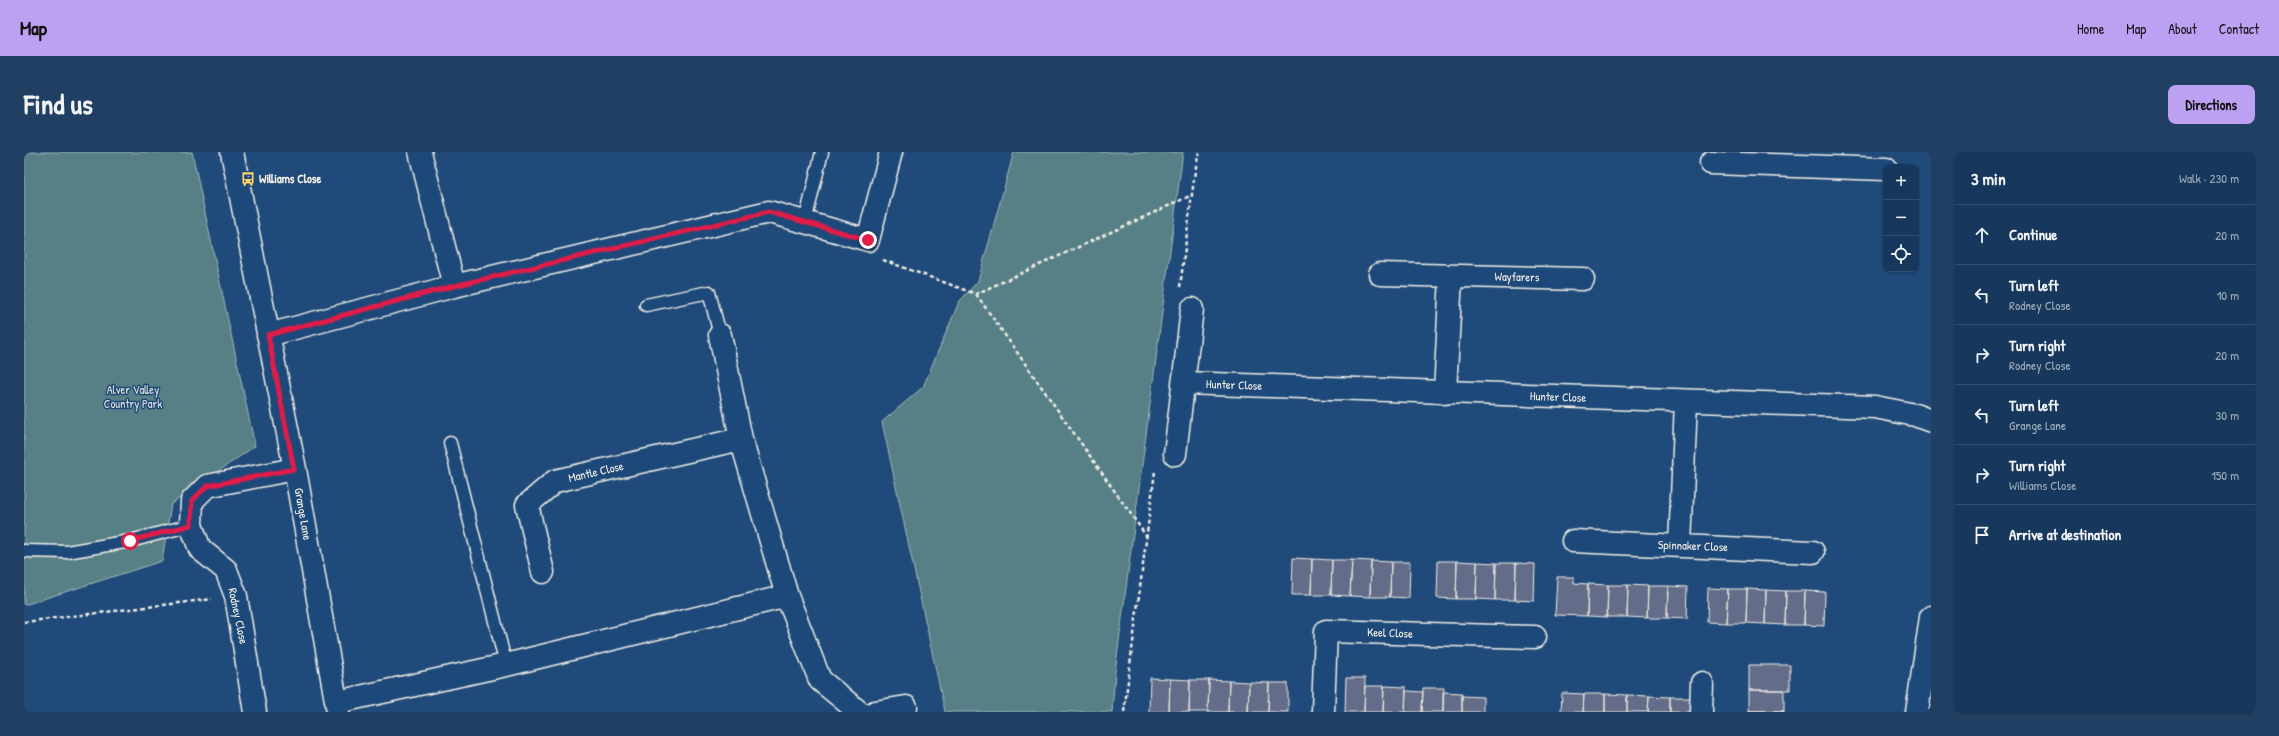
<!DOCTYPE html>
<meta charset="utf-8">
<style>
:root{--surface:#17385c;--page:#203f62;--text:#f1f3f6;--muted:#9eacbb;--line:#365272;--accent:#bca0f2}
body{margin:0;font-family:"Patrick Hand",sans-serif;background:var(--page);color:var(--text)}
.controls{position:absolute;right:12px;top:12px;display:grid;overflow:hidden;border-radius:8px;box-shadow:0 1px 3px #0004}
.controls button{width:36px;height:36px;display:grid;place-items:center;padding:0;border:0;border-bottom:1px solid var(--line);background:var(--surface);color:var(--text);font:20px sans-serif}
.stop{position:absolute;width:12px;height:12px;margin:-9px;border:3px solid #e11d48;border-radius:50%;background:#fff}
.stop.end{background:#e11d48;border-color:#fff;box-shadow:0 1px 4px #0008}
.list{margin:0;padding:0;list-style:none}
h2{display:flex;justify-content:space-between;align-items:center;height:52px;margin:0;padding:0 16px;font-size:17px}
h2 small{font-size:13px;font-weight:400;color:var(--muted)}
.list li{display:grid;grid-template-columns:26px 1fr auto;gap:12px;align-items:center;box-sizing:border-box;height:60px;padding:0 16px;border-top:1px solid var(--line)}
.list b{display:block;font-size:15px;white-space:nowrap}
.list p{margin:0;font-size:13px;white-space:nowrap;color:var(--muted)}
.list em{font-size:13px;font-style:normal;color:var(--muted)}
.icon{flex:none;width:22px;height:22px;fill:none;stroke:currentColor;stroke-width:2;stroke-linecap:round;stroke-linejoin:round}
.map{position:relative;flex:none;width:1907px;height:560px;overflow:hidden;border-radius:8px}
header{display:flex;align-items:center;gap:24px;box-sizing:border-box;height:56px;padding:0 20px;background:var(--accent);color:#111}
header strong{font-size:19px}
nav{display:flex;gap:22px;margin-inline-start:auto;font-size:14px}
.intro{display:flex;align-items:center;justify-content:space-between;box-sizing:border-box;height:96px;padding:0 24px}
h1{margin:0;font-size:28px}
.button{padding:10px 18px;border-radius:8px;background:var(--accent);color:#111;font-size:14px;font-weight:700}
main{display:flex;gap:24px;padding:0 24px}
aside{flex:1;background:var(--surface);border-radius:8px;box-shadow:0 1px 3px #0004}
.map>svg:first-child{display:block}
</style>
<header>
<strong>Map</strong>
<nav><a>Home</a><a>Map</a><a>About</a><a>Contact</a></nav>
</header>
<div class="intro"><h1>Find us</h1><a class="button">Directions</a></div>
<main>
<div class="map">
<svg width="1907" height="560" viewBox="0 0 1907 560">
<rect width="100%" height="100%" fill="#1f4a7a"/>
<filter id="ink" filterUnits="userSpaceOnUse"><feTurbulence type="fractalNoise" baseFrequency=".025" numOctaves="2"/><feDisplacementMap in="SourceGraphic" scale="8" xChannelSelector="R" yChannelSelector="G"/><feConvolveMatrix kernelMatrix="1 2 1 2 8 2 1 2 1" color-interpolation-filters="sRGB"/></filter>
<g filter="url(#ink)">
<path fill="#578086" stroke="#a6b8b7" d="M0 0H168L231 294 147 352 138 409 0 453Z
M990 0H1159L1091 520 1088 560H921L858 270 899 235 935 150 954 129Z"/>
<path fill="#646c88" stroke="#f4f1e8" d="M1269 406 1288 407 1287 443H1268Z
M1288 407 1308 408 1307 443H1287Z
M1308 408H1328L1326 444 1307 443Z
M1328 408 1347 409 1346 445 1326 444Z
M1347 409 1367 410 1366 445H1346Z
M1414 409H1433L1432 447 1413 446Z
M1433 409 1453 410 1452 447H1432Z
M1367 410H1386L1385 446 1366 445Z
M1453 410 1472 411 1471 448 1452 447Z
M1472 411H1492L1491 448H1471Z
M1492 411 1511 412 1510 449 1491 448Z
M1533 425H1550V431L1564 432 1563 464 1531 463Z
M1564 432 1584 433 1583 465 1563 464Z
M1584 433H1604L1603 465H1583Z
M1604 433 1624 434 1623 466 1603 465Z
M1624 434H1644L1643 466H1623Z
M1644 434 1664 435 1663 467 1643 466Z
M1684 436 1704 437 1702 471 1683 470Z
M1704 437H1723L1722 471H1702Z
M1723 437 1742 438 1741 472 1722 471Z
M1742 438 1762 439 1761 473 1741 472Z
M1762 439H1781L1780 473H1761Z
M1781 439 1801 440 1800 474 1780 473Z
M1725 513H1766V538H1725Z
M1126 526 1146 527 1145 560H1125Z
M1322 526H1341L1340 560H1321Z
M1146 527 1166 528 1165 560H1145Z
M1166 528H1185L1184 560H1165Z
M1185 528 1205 529 1204 560H1184Z
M1205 529 1225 530 1224 560H1204Z
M1225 530 1245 531 1244 560H1224Z
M1245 531H1264V560H1244Z
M1341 534H1360L1359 560H1340Z
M1360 534 1382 535 1381 560H1359Z
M1399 536H1420L1419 560H1398Z
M1725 538H1760V559H1725Z
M1382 539 1399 540 1398 560H1381Z
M1419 540 1438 541V560H1419Z
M1538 541 1560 542 1559 560H1537Z
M1560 542H1581V560H1559Z
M1581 542 1603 543V560H1581Z
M1603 543 1625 544 1624 560H1603Z
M1438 544 1459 545V560H1438Z
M1625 544 1646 545V560H1624Z
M1646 545H1668V560H1646Z
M1725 559H1760V560H1725Z"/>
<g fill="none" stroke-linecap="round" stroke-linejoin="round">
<defs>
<path id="service" d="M781 70 798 0
M622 153 685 140 696 183
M426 291 482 513
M0 399 43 400 106 389 167 373"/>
<path id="minor" d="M208 0 271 317 314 560
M396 0 430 134
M1687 11 1862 17
M1356 122 1559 127
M244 183 430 134 745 60 844 88 867 0
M1159 231 1851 255 1891 263 1907 269
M1421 241 1427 124
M1151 302 1168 157
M1549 389 1789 400
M1656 394 1662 249
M519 420 503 353 531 329 717 287
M763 444 796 528 835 560
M313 550 482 513 763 444 717 287 696 183
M231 560 212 444 202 418 176 397 167 373 168 349 183 334 271 317
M851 560 882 555
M1299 560 1302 479 1511 485
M1677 560 1678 531"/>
<path id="tertiary" d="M1893 560 1907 465"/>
</defs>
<use href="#service" stroke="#f4f1e8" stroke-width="15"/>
<use href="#minor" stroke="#f4f1e8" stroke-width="25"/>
<use href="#tertiary" stroke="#f4f1e8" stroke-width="25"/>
<path stroke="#f4f1e8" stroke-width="2.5" stroke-dasharray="4 3" stroke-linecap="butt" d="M859 108 952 142 1168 43
M1156 135 1171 19 1175 0
M952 142 1123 385
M0 470 188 447
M1100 560 1131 319"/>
<use href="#service" stroke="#1f4a7a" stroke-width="12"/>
<use href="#minor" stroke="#1f4a7a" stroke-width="22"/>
<use href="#tertiary" stroke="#1f4a7a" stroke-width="22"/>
</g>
</g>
<g fill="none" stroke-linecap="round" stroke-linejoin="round" filter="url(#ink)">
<path stroke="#e11d48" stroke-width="5" d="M106 389 167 373 168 349 183 334 270 317 244 183 430 134 745 60 844 88"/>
</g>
<defs>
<symbol id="bus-bare" viewBox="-9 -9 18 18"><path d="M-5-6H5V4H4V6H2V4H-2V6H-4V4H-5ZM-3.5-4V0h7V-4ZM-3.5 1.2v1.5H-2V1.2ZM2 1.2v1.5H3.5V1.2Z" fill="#ffd166" stroke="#1f4a7a" stroke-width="2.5" paint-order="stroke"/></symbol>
</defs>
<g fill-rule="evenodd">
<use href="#bus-bare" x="214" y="17" width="20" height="20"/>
</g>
<g text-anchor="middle" stroke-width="3" stroke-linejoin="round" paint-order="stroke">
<g font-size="12" font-weight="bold" fill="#f4f1e8" stroke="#1f4a7a" text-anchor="start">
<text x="235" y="31">Williams Close</text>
</g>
<g font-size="12" fill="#f4f1e8" stroke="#1f4a7a">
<text transform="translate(1493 125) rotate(1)" y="4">Wayfarers</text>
<text transform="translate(1210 233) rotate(2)" y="4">Hunter Close</text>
<text transform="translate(1534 245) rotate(2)" y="4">Hunter Close</text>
<text transform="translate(572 320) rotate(-13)" y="4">Mantle Close</text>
<text transform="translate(279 362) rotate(80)" y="4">Grange Lane</text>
<text transform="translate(1669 394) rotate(2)" y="4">Spinnaker Close</text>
<text transform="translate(214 464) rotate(78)" y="4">Rodney Close</text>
<text transform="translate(1366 481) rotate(2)" y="4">Keel Close</text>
</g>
<g font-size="12" fill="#dce0d9" stroke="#1f4a7a">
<text x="109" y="242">Alver Valley<tspan x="109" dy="14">Country Park</tspan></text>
</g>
</g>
</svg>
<div class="controls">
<button>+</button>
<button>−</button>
<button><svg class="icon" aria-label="locate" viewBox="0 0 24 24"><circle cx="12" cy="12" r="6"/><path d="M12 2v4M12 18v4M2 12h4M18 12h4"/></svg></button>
</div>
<div class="stop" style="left:106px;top:389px"></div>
<div class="stop end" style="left:844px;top:88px"></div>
</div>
<aside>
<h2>3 min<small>Walk · 230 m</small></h2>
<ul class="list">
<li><svg class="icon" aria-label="ahead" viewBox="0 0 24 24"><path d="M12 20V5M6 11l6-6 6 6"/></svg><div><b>Continue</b></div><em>20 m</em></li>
<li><svg class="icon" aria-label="left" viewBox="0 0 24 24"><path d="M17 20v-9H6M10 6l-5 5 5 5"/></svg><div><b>Turn left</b><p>Rodney Close</p></div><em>10 m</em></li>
<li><svg class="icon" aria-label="right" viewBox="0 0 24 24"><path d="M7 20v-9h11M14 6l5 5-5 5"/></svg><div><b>Turn right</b><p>Rodney Close</p></div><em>20 m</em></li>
<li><svg class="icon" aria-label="left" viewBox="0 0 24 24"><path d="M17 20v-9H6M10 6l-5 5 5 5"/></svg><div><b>Turn left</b><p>Grange Lane</p></div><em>30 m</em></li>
<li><svg class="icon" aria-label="right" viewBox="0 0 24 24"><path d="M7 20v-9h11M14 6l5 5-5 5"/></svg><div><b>Turn right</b><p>Williams Close</p></div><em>150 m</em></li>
<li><svg class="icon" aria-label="arrive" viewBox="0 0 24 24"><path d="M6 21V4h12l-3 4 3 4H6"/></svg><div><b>Arrive at destination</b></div></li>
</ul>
</aside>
</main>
